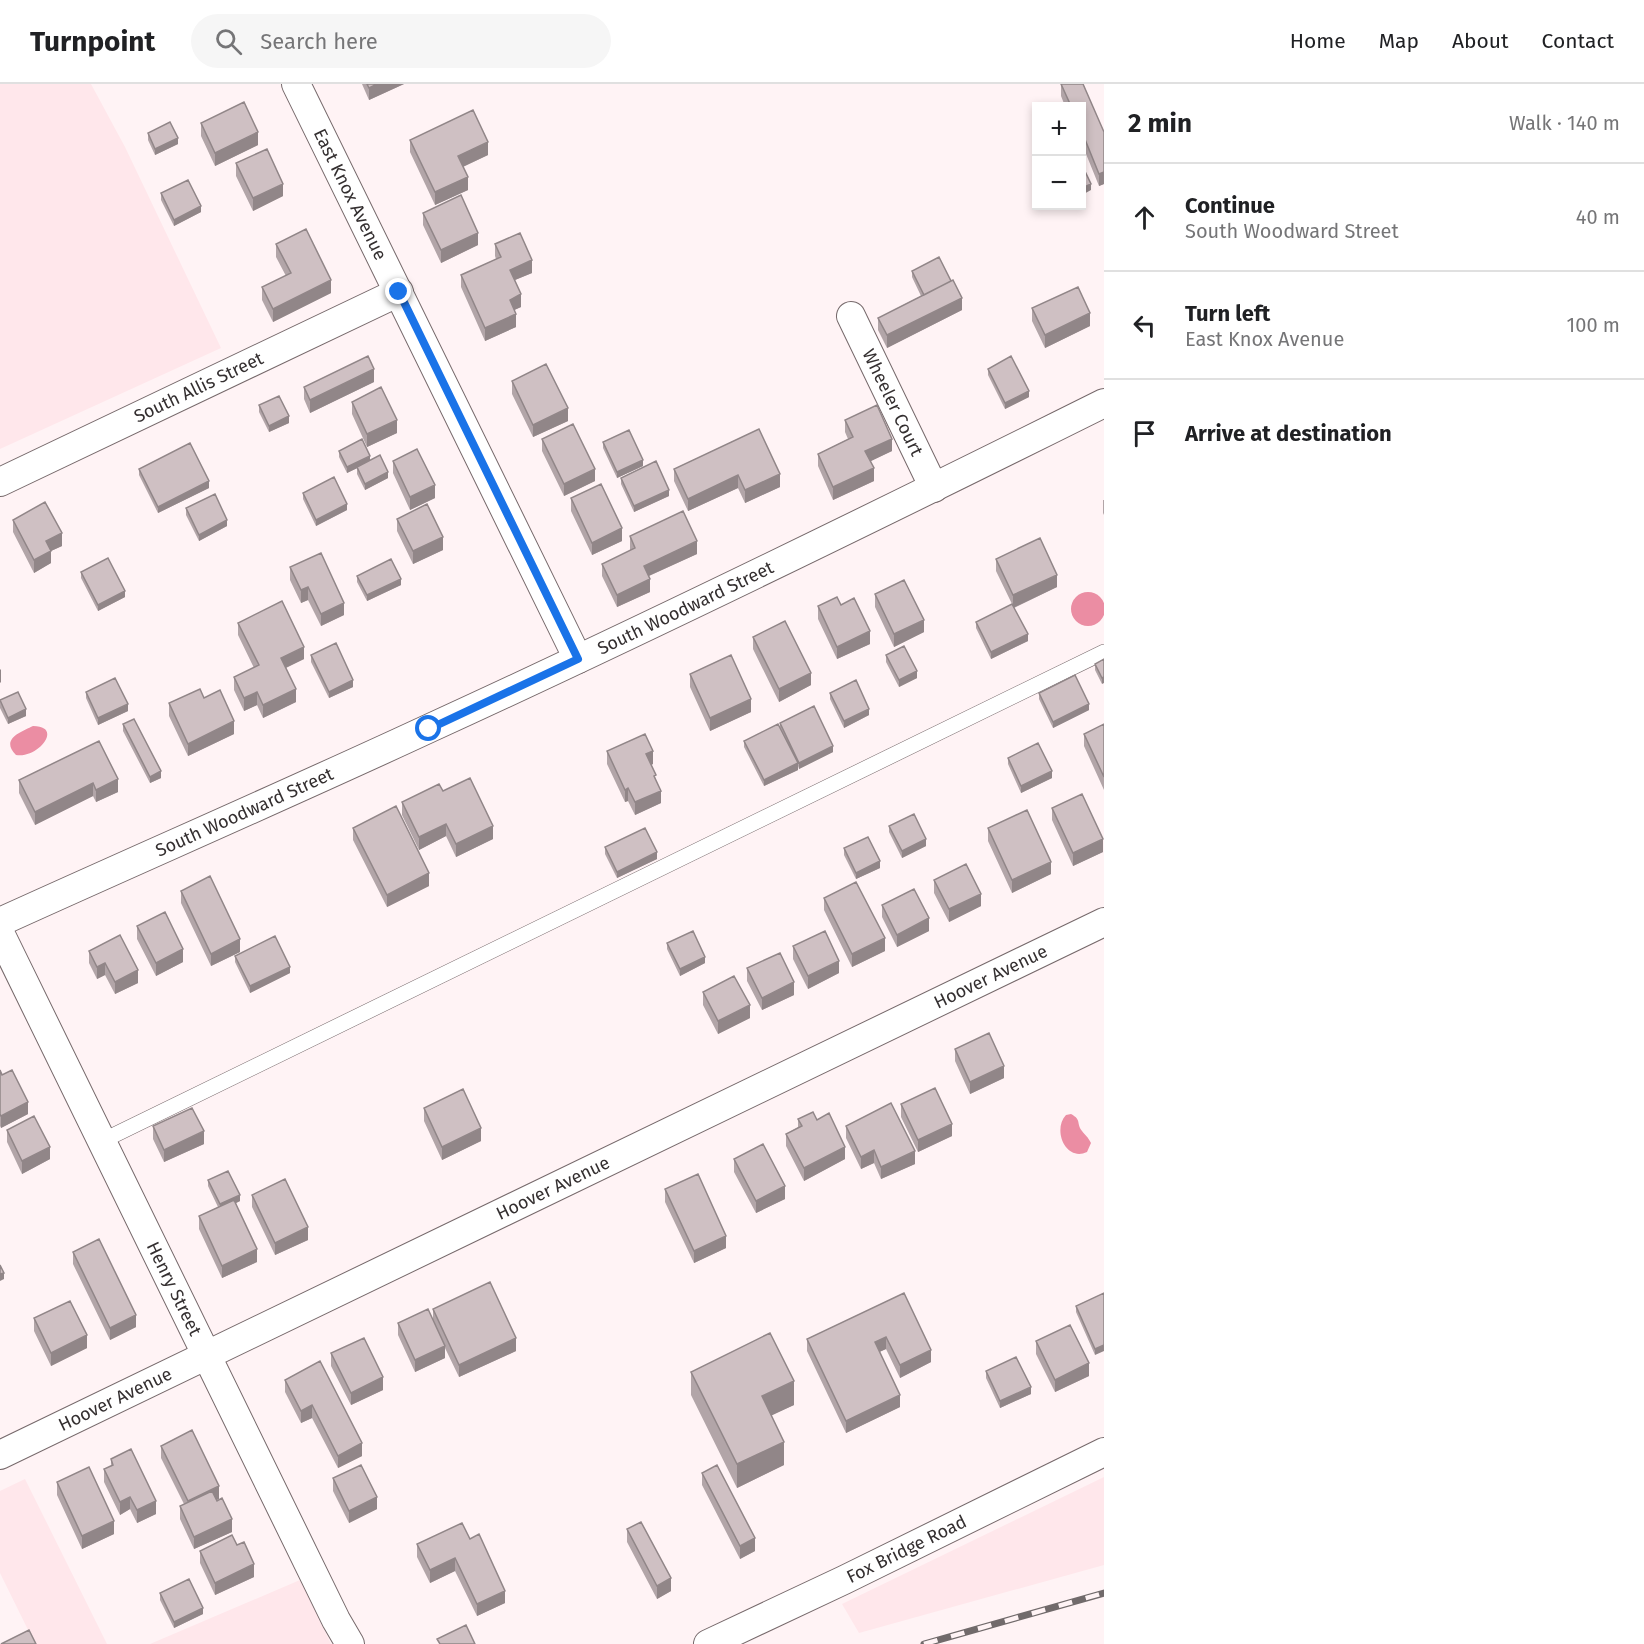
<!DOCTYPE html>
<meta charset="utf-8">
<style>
:root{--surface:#fff;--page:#f6f6f6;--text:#202124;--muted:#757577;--line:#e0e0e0}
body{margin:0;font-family:"Fira Sans",sans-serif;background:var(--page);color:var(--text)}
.controls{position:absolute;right:18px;top:18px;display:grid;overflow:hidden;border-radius:0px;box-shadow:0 3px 9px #0003}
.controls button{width:54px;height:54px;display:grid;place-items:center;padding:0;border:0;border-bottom:2px solid var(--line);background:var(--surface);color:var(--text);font:30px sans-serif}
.stop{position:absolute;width:18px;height:18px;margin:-14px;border:4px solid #1a73e8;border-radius:50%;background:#fff}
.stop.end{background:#1a73e8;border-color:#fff;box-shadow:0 2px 6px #0008}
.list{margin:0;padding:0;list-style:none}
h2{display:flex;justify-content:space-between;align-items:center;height:78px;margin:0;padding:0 24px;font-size:26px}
h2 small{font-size:20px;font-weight:400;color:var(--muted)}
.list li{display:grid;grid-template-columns:39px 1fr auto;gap:18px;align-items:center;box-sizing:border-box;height:108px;padding:0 24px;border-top:2px solid var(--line)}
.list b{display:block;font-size:22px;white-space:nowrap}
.list p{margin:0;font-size:20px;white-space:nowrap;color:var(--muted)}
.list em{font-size:20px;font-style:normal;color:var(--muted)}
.icon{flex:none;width:33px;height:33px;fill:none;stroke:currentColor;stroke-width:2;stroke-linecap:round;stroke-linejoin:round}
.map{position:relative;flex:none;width:1104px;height:1560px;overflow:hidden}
header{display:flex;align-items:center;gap:36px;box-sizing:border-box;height:84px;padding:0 30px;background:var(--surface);border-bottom:2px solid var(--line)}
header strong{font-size:28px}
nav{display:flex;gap:33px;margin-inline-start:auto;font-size:21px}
.search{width:420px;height:54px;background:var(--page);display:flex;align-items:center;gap:15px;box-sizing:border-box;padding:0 21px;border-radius:33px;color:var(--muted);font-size:22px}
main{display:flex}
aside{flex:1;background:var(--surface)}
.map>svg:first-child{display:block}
</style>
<header>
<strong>Turnpoint</strong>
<div class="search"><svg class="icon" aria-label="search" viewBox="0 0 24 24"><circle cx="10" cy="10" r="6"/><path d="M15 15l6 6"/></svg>Search here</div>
<nav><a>Home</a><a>Map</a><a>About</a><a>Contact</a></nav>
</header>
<main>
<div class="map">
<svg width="1104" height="1560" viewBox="0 0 1104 1560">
<rect width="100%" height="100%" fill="#fff3f5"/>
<path fill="#ffe7eb" d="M0 0H91L125 63 221 264 0 365Z
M1104 1393V1481L859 1549 842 1520Z
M25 1395 107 1560H35L0 1489V1407Z
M300 1496 331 1560H150Z"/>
<path fill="#eb8da3" d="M1071 525a17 17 0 1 1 34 0a17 17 0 1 1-34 0Z
M33 642C64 642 38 675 16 671 0 655 21 648 33 642Z
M1071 1030C1082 1036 1076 1039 1082 1047 1085 1051 1088 1053 1091 1059L1087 1068C1066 1078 1052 1046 1066 1031Z"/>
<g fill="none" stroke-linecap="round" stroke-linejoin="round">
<defs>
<path id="service" d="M102 1057 1104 568"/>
<g id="minor">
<path id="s1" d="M296 0 578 575"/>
<path id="s2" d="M851 232 934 404"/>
<path id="s3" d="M0 398 399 208"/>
<path id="s4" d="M0 838C143 773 288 710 430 644 657 540 881 430 1104 319"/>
<path id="s5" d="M0 849 336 1536 350 1560"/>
<path id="s6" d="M0 1371 1104 838"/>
<path id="s7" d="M708 1560 844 1496 1104 1368"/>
</g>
</defs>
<use href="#service" stroke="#76696b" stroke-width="16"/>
<use href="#minor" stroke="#76696b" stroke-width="30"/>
<use href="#service" stroke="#fff" stroke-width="15"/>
<use href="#minor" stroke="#fff" stroke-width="28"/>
<defs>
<path id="rail" d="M924 1560 1104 1509"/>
</defs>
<use href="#rail" stroke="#716a6b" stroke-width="7"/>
<use href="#rail" stroke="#fff3f5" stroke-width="4.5" stroke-dasharray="14" stroke-linecap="butt"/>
</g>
<path fill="#b2a5a8" d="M362 0H404L369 16Z
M1061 0H1083L1104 48V100L1099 102 1082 60V22H1065L1061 12Z
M201 39 258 61 215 82 201 52Z
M148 49 178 60 155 71 148 56Z
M410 56 488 71 463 83 468 106 435 121 410 68Z
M236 79 283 112 253 127 236 92Z
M161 109 201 128 174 142 161 116Z
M423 129 478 161 441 179 423 141Z
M276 160 331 209 273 238 262 216V203L286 192 276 173Z
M495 160 532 189 515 196 521 223 514 226 516 243 485 257 461 203V191L496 175 495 172Z
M912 187 962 226 887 264 878 246V234L921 212 912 193Z
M1032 224 1090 242 1045 264 1032 237Z
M988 285 1029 313 1005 325 988 291Z
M512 297 568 337 533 353 512 310Z
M374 298 310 329 304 315V303Z
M352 318 397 349 367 363 352 330Z
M259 321 289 339 269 348 259 328Z
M845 336 892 367 870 377 874 397 833 416 818 382V370L848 355 845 348Z
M759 345 780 403 745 419 738 404 688 427 674 397V385Z
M542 355 595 397 564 412 542 367Z
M603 358 643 382 617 394 603 364Z
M339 367 370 376 388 394 365 406 357 390V384L347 389 339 373Z
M393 377 435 414 410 426 393 389Z
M139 385 209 404 158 429 139 391Z
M621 394 669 412 634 428 621 400Z
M303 409 347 426 316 442 303 415Z
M571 414 622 457 592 471 571 427Z
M1103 416H1104V431L1103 429Z
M186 424 227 442 199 457 186 431Z
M397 435 443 466 413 480 397 447Z
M13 436 62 462 51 467V479L34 489 13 448Z
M630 452 697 470 649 492 650 508 617 523 602 492V480L630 467Z
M996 475 1057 503 1014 524 1028 557 991 575 976 544V538L1012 520 996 487Z
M290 483 344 531 321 542 308 516 301 519 290 496Z
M81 488 125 513 98 527 81 494Z
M357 492 401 501 367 517 357 498Z
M875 510 924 548 894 563 875 523Z
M841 521 870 560 837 575 818 535V522Z
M238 539 304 575 286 584 296 618 263 634 257 621 244 627 234 606V593L254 584 238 551Z
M753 553 811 601 779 618 753 565Z
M311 571 353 603 329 614 311 578Z
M886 571 917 594 899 603 886 578Z
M1104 575 1102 600 1095 586V580Z
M690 590 751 628 710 647 690 603Z
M86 608 128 627 98 641 86 614Z
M830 609 869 631 844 644 830 615Z
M1039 609 1089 626 1053 644 1039 615Z
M204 614 234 650 188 672 169 632V619Z
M0 616 26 632 8 640 0 624Z
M780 639 833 668 799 685 798 682V686L764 702 744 663V657L780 644Z
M123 640 161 694 150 699 123 647Z
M1104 640V706L1084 662V650Z
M99 657 118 708 96 718 93 712 35 741 19 709V696Z
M607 667 653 680 651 681 656 696 661 719 635 731 628 717 625 718 607 680Z
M1008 674 1052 694 1021 709 1008 680Z
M443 707 493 755 456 773 446 752 419 766 402 731V718Z
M1052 724 1103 768 1073 782 1052 736Z
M889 742 926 762 902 774 889 748Z
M353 744 429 802 387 823 353 756Z
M988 744 1051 790 1012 809 988 757Z
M605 763 657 775 617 794 605 770Z
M844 764 880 784 856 795 844 771Z
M934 796 981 822 949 838 934 809Z
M181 807 240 868 211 882 181 819Z
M824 814 885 867 852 883 824 826Z
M882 821 929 847 897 863 882 833Z
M137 842 183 878 156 892 137 855Z
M667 859 705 879 680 892 667 865Z
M793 862 839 889 808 905 793 875Z
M89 867 138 899 115 910 105 891 97 895 89 879Z
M235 872 290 889 250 909 235 878Z
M747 884 794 911 762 926 747 897Z
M703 908 750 934 718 950 703 921Z
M955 965 1004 994 970 1010 955 977Z
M0 986 28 1030 1 1044 0 1042Z
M901 1020 952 1052 918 1068 901 1033Z
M424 1024 481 1057 442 1076 424 1037Z
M798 1035 817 1036 845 1075 804 1097 786 1062V1050L798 1043Z
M153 1042 204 1060 164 1078 153 1055Z
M846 1042 915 1080 881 1095 874 1079 861 1085 846 1054Z
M7 1046 50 1075 22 1090 7 1058Z
M734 1075 785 1115 756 1129 734 1088Z
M208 1096 240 1117 236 1119 257 1178 222 1194 199 1145V1132L218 1123 208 1102Z
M665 1105 726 1164 694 1179 665 1118Z
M252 1111 308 1156 275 1171 252 1123Z
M73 1168 136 1243 110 1256 73 1180Z
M904 1209 931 1278 900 1294 886 1265 879 1268 900 1323 846 1349 807 1267V1255Z
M1104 1209 1095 1271 1076 1228V1222Z
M433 1225 516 1267 459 1293 445 1264V1274L415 1288 398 1251V1239L433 1235Z
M34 1234 87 1264 51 1282 34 1247Z
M1036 1257 1089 1292 1055 1308 1036 1270Z
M331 1269 383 1306 351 1321 331 1282Z
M320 1277 362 1372 338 1384 312 1334 301 1339 285 1308V1296Z
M986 1287 1031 1310 1000 1324 986 1294Z
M691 1288 794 1321 771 1331 784 1381 737 1404 691 1311Z
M161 1362 219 1415 216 1416 232 1448 194 1465 180 1435V1422L184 1420 161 1374Z
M111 1375 156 1430 137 1439 130 1425 120 1431 104 1398V1385L111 1382Z
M702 1389 755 1467 740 1475 702 1401Z
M333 1394 377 1425 349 1439 333 1407Z
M57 1398 114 1450 82 1465 57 1411Z
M627 1445 671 1507 657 1515 627 1458Z
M470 1455 505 1519 477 1532 455 1487 430 1499 417 1473V1460Z
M200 1467 254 1493 215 1511 200 1479Z
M160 1509 203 1530 174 1544 160 1516Z"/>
<path fill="#918688" d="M377 0H404L369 16V4Z
M258 48V61L215 82V69Z
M178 54V60L155 71V65Z
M488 58V71L458 85V72Z
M1104 88V100L1099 102V90Z
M468 93V106L435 121V108Z
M283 100V112L253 127V114Z
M1091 100V106L1082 111V104Z
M201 122V128L174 142V136Z
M478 149V161L441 179V166Z
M532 176V189L510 198V186Z
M331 196V209L273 238V225Z
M521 210V223L510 228V216Z
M962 214V226L887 264V251Z
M1090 229V242L1045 264V251Z
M516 230V243L485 257V244Z
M374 285V298L310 329V316Z
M1029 307V313L1005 325V319Z
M568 324V337L533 353V341Z
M289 332V339L269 348V342Z
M397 336V349L367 363V350Z
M892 355V367L865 380V367Z
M370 372V378L347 389V383Z
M643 376V382L617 394V388Z
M874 384V397L833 416V403Z
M595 385V397L564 412V400Z
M388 388V394L365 406V400Z
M780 390V403L745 419V406Z
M738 391V404L688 427V415Z
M209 397V404L158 429V423Z
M435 401V414L410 426V413Z
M669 406V412L634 428V422Z
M347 420V426L316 442V436Z
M227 436V442L199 457V451Z
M622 444V457L592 471V459Z
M62 449V462L51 467V479L34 489V476L46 457Z
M443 453V466L413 480V467Z
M697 457V470L644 494V482Z
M1057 491V503L1013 524V511Z
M401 495V501L367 517V511Z
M650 495V508L617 523V511Z
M308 503V516L301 519V506Z
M125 507V513L98 527V521Z
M344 519V531L321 542V530Z
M924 536V548L894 563V550Z
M870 547V560L837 575V563Z
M1028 550V557L991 575V568Z
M304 563V575L281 586V574Z
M1 585V598L0 599V586Z
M917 587V594L899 603V596Z
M811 589V601L779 618V605Z
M1104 593V599L1102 600V594Z
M353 596V603L329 614V608Z
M296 605V618L263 634V621Z
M257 608V621L244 627V614Z
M751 615V628L710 647V634Z
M128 620V627L98 641V634Z
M1089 620V626L1053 644V638Z
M26 625V632L8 640V634Z
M869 625V631L844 644V637Z
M234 637V650L188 672V660Z
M833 662V668L799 685V679Z
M653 667V680L646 683V670Z
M798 679V686L764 702V696Z
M161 687V694L150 699V693Z
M1052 687V694L1021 709V702Z
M118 695V708L96 718V706Z
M93 699V712L35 741V728Z
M628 704V717L625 718V706Z
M661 707V719L635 731V718Z
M446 740V752L419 766V753Z
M493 742V755L456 773V760Z
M926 755V762L902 774V767Z
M1103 755V768L1073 782V769Z
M657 768V775L617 794V788Z
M880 777V784L856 795V789Z
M1051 778V790L1012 809V796Z
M429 789V802L387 823V811Z
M981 810V822L949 838V825Z
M929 834V847L897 863V851Z
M885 854V867L852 883V870Z
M240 855V868L211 882V870Z
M183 865V878L156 892V879Z
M705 873V879L680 892V885Z
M839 877V889L808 905V892Z
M105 879V891L97 895V883Z
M290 883V889L250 909V902Z
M138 886V899L115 910V898Z
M794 898V911L762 926V914Z
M750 921V934L718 950V937Z
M1004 982V994L970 1010V998Z
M28 1018V1030L1 1044V1032Z
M952 1040V1052L918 1068V1056Z
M481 1044V1057L442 1076V1063Z
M204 1047V1060L164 1078V1066Z
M50 1063V1075L22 1090V1077Z
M845 1063V1075L804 1097V1084Z
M874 1066V1079L861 1085V1073Z
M915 1067V1080L881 1095V1083Z
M785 1102V1115L756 1129V1117Z
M240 1111V1117L220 1127V1120Z
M308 1143V1156L275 1171V1159Z
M726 1152V1164L694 1179V1167Z
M257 1165V1178L222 1194V1182Z
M4 1189V1195L0 1197V1190Z
M136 1231V1243L110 1256V1244Z
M87 1251V1264L51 1282V1269Z
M886 1253V1265L875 1270V1258Z
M516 1254V1267L459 1293V1281Z
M1104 1261V1267L1095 1271V1265Z
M445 1262V1274L415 1288V1276Z
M931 1266V1278L900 1294V1281Z
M1089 1279V1292L1055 1308V1296Z
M383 1293V1306L351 1321V1309Z
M794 1297V1321L762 1336V1312Z
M1031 1303V1310L1000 1324V1317Z
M900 1311V1323L846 1349V1337Z
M312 1321V1334L301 1339V1327Z
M784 1358V1381L737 1404V1380Z
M362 1359V1372L338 1384V1372Z
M219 1402V1415L188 1429V1417Z
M130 1413V1425L120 1431V1418Z
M377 1413V1425L349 1439V1427Z
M156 1417V1430L137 1439V1426Z
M232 1435V1448L194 1465V1453Z
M114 1437V1450L82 1465V1452Z
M755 1454V1467L740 1475V1462Z
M455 1474V1487L430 1499V1486Z
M254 1480V1493L215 1511V1499Z
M671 1494V1507L657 1515V1502Z
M505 1507V1519L477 1532V1520Z
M203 1524V1530L174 1544V1538Z"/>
<path fill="#cfc0c3" stroke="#918688" stroke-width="1.5" d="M367 0H377L369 4Z
M1061 0H1083L1104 48V88L1099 90 1082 48V22H1071Z
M244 18 258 48 215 69 201 39Z
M473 26 488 58 458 72 468 93 435 108 410 56Z
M170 38 178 54 155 65 148 49Z
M267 65 283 100 253 114 236 79Z
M1082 81 1091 100 1082 104Z
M188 96 201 122 174 136 161 109Z
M461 111 478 149 441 166 423 129Z
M306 145 331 196 273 225 262 203 291 189 276 160Z
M520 149 532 176 510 186 521 210 510 216 516 230 485 244 461 191 501 173 495 160Z
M939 173 951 197 924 211 912 187Z
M953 196 962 214 887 251 878 234Z
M1078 203 1090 229 1045 251 1032 224Z
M368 272 374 285 310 316 304 303Z
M1011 272 1029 307 1005 319 988 285Z
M546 280 568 324 533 341 512 297Z
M381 303 397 336 367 350 352 318Z
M279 312 289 332 269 342 259 321Z
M877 321 892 355 865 367 874 384 833 403 818 370 853 353 845 336Z
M573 340 595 385 564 400 542 355Z
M759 345 780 390 745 406 738 391 688 415 674 385Z
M629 346 643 376 617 388 603 358Z
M362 355 370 372 347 383 339 367Z
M190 359 209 397 158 423 139 385Z
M417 365 435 401 410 413 393 377Z
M380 371 388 388 365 400 357 383Z
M656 377 669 406 634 422 621 394Z
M334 393 347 420 316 436 303 409Z
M601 400 622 444 592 459 571 414Z
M215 410 227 436 199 451 186 424Z
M45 418 62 449 46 457 51 467 34 476 13 436Z
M427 420 443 453 413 467 397 435Z
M683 427 697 457 644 482 650 495 617 511 602 480 635 464 630 452Z
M1040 454 1057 491 1013 511 996 475Z
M321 469 344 519 321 530 308 503 301 506 290 483Z
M108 474 125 507 98 521 81 488Z
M391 475 401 495 367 511 357 492Z
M904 496 924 536 894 550 875 510Z
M837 513 841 521 854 514 870 547 837 563 818 522Z
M282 517 304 563 281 574 296 605 263 621 257 608 244 614 234 593 259 581 238 539Z
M1012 520 1028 550 991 568 976 538Z
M785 537 811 589 779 605 753 553Z
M336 559 353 596 329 608 311 571Z
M904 562 917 587 899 596 886 571Z
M731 571 751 615 710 634 690 590Z
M1104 575V593L1102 594 1095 580Z
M1075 591 1089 620 1053 638 1039 609Z
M115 594 128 620 98 634 86 608Z
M856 596 869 625 844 637 830 609Z
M200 605 204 614 220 606 234 637 188 660 169 619Z
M18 608 26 625 8 634 0 616Z
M814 622 833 662 799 679 780 639Z
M134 635 161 687 150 693 123 640Z
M778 640 798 679 764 696 744 657Z
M1104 640V693L1084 650Z
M645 650 653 667 646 670 656 691 654 692 661 707 635 718 628 704 625 706 607 667Z
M99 657 118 695 96 706 93 699 35 728 19 696Z
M1038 659 1052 687 1021 702 1008 674Z
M470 694 493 742 456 760 446 740 419 753 402 718 439 700 443 707Z
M1082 710 1103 755 1073 769 1052 724Z
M396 722 429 789 387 811 353 744Z
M1027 726 1051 778 1012 796 988 744Z
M914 730 926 755 902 767 889 742Z
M645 744 657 768 617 788 605 763Z
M868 753 880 777 856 789 844 764Z
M966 780 981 810 949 825 934 796Z
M210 792 240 855 211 870 181 807Z
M856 798 885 854 852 870 824 814Z
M914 805 929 834 897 851 882 821Z
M165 828 183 865 156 879 137 842Z
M693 847 705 873 680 885 667 859Z
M825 847 839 877 808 892 793 862Z
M120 851 138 886 115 898 105 879 97 883 89 867Z
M275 852 290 883 250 902 235 872Z
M780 869 794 898 762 914 747 884Z
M734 892 750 921 718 937 703 908Z
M989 949 1004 982 970 998 955 965Z
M0 986 2 991 12 986 28 1018 1 1032 0 1030Z
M935 1004 952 1040 918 1056 901 1020Z
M463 1005 481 1044 442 1063 424 1024Z
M891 1019 915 1067 881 1083 874 1066 861 1073 846 1042Z
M192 1024 204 1047 164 1066 153 1042Z
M813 1028 817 1036 829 1029 845 1063 804 1084 786 1050 802 1042 798 1035Z
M34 1032 50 1063 22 1077 7 1046Z
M763 1060 785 1102 756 1117 734 1075Z
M228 1087 240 1111 220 1120 208 1096Z
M698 1090 726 1152 694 1167 665 1105Z
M285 1095 308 1143 275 1159 252 1111Z
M234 1116 257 1165 222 1182 199 1132Z
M99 1155 136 1231 110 1244 73 1168Z
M0 1181 4 1189 0 1190Z
M490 1198 516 1254 459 1281 433 1225Z
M904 1209 931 1266 900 1281 886 1253 875 1258 900 1311 846 1337 807 1255Z
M1104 1209V1261L1095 1265 1076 1222Z
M70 1217 87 1251 51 1269 34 1234Z
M428 1225 445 1262 415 1276 398 1239Z
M1070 1241 1089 1279 1055 1296 1036 1257Z
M770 1249 794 1297 762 1312 784 1358 737 1380 691 1288Z
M364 1254 383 1293 351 1309 331 1269Z
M1016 1273 1031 1303 1000 1317 986 1287Z
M320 1277 362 1359 338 1372 312 1321 301 1327 285 1296Z
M192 1346 219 1402 188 1417 161 1362Z
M131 1365 156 1417 137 1426 130 1413 120 1418 104 1385 113 1381 111 1375Z
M361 1381 377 1413 349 1427 333 1394Z
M717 1381 755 1454 740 1462 702 1389Z
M89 1383 114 1437 82 1452 57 1398Z
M212 1407 217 1417 222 1414 232 1435 194 1453 180 1422Z
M641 1438 671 1494 657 1502 627 1445Z
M462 1439 470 1455 479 1450 505 1507 477 1520 455 1474 430 1486 417 1460Z
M232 1451 237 1461 244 1458 254 1480 215 1499 200 1467Z
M189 1495 203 1524 174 1538 160 1509Z
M466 1541 475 1560H440L437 1555Z
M29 1546 36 1560H1Z"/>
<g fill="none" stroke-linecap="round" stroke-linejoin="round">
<path stroke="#1a73e8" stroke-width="8" d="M399 208 578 575 429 645"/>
</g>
<g text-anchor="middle" stroke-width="4.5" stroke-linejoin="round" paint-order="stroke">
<g font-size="18" fill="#342f30" stroke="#fff3f5">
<text dy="6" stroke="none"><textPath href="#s1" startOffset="123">East Knox Avenue</textPath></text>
<text dy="6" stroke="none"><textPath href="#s3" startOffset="220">South Allis Street</textPath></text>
<text dy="6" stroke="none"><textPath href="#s2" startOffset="96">Wheeler Court</textPath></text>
<text dy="6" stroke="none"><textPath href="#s4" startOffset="754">South Woodward Street</textPath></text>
<text dy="6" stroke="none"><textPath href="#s4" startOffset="268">South Woodward Street</textPath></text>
<text dy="6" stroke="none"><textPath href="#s6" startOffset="1100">Hoover Avenue</textPath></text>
<text dy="6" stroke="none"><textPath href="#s6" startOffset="614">Hoover Avenue</textPath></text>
<text dy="6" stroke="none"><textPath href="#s5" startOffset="396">Henry Street</textPath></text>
<text dy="6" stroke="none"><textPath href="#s6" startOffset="128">Hoover Avenue</textPath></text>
<text dy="6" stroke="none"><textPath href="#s7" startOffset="220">Fox Bridge Road</textPath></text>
</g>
</g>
</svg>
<div class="controls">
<button>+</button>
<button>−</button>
</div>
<div class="stop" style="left:429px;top:645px"></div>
<div class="stop end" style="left:399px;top:208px"></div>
</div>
<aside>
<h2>2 min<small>Walk · 140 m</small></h2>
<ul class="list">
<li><svg class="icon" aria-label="ahead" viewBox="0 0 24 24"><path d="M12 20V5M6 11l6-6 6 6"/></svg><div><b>Continue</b><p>South Woodward Street</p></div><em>40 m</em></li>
<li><svg class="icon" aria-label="left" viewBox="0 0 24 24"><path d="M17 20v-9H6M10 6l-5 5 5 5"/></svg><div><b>Turn left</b><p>East Knox Avenue</p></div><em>100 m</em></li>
<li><svg class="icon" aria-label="arrive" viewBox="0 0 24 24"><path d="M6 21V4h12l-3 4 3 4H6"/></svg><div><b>Arrive at destination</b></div></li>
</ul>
</aside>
</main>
